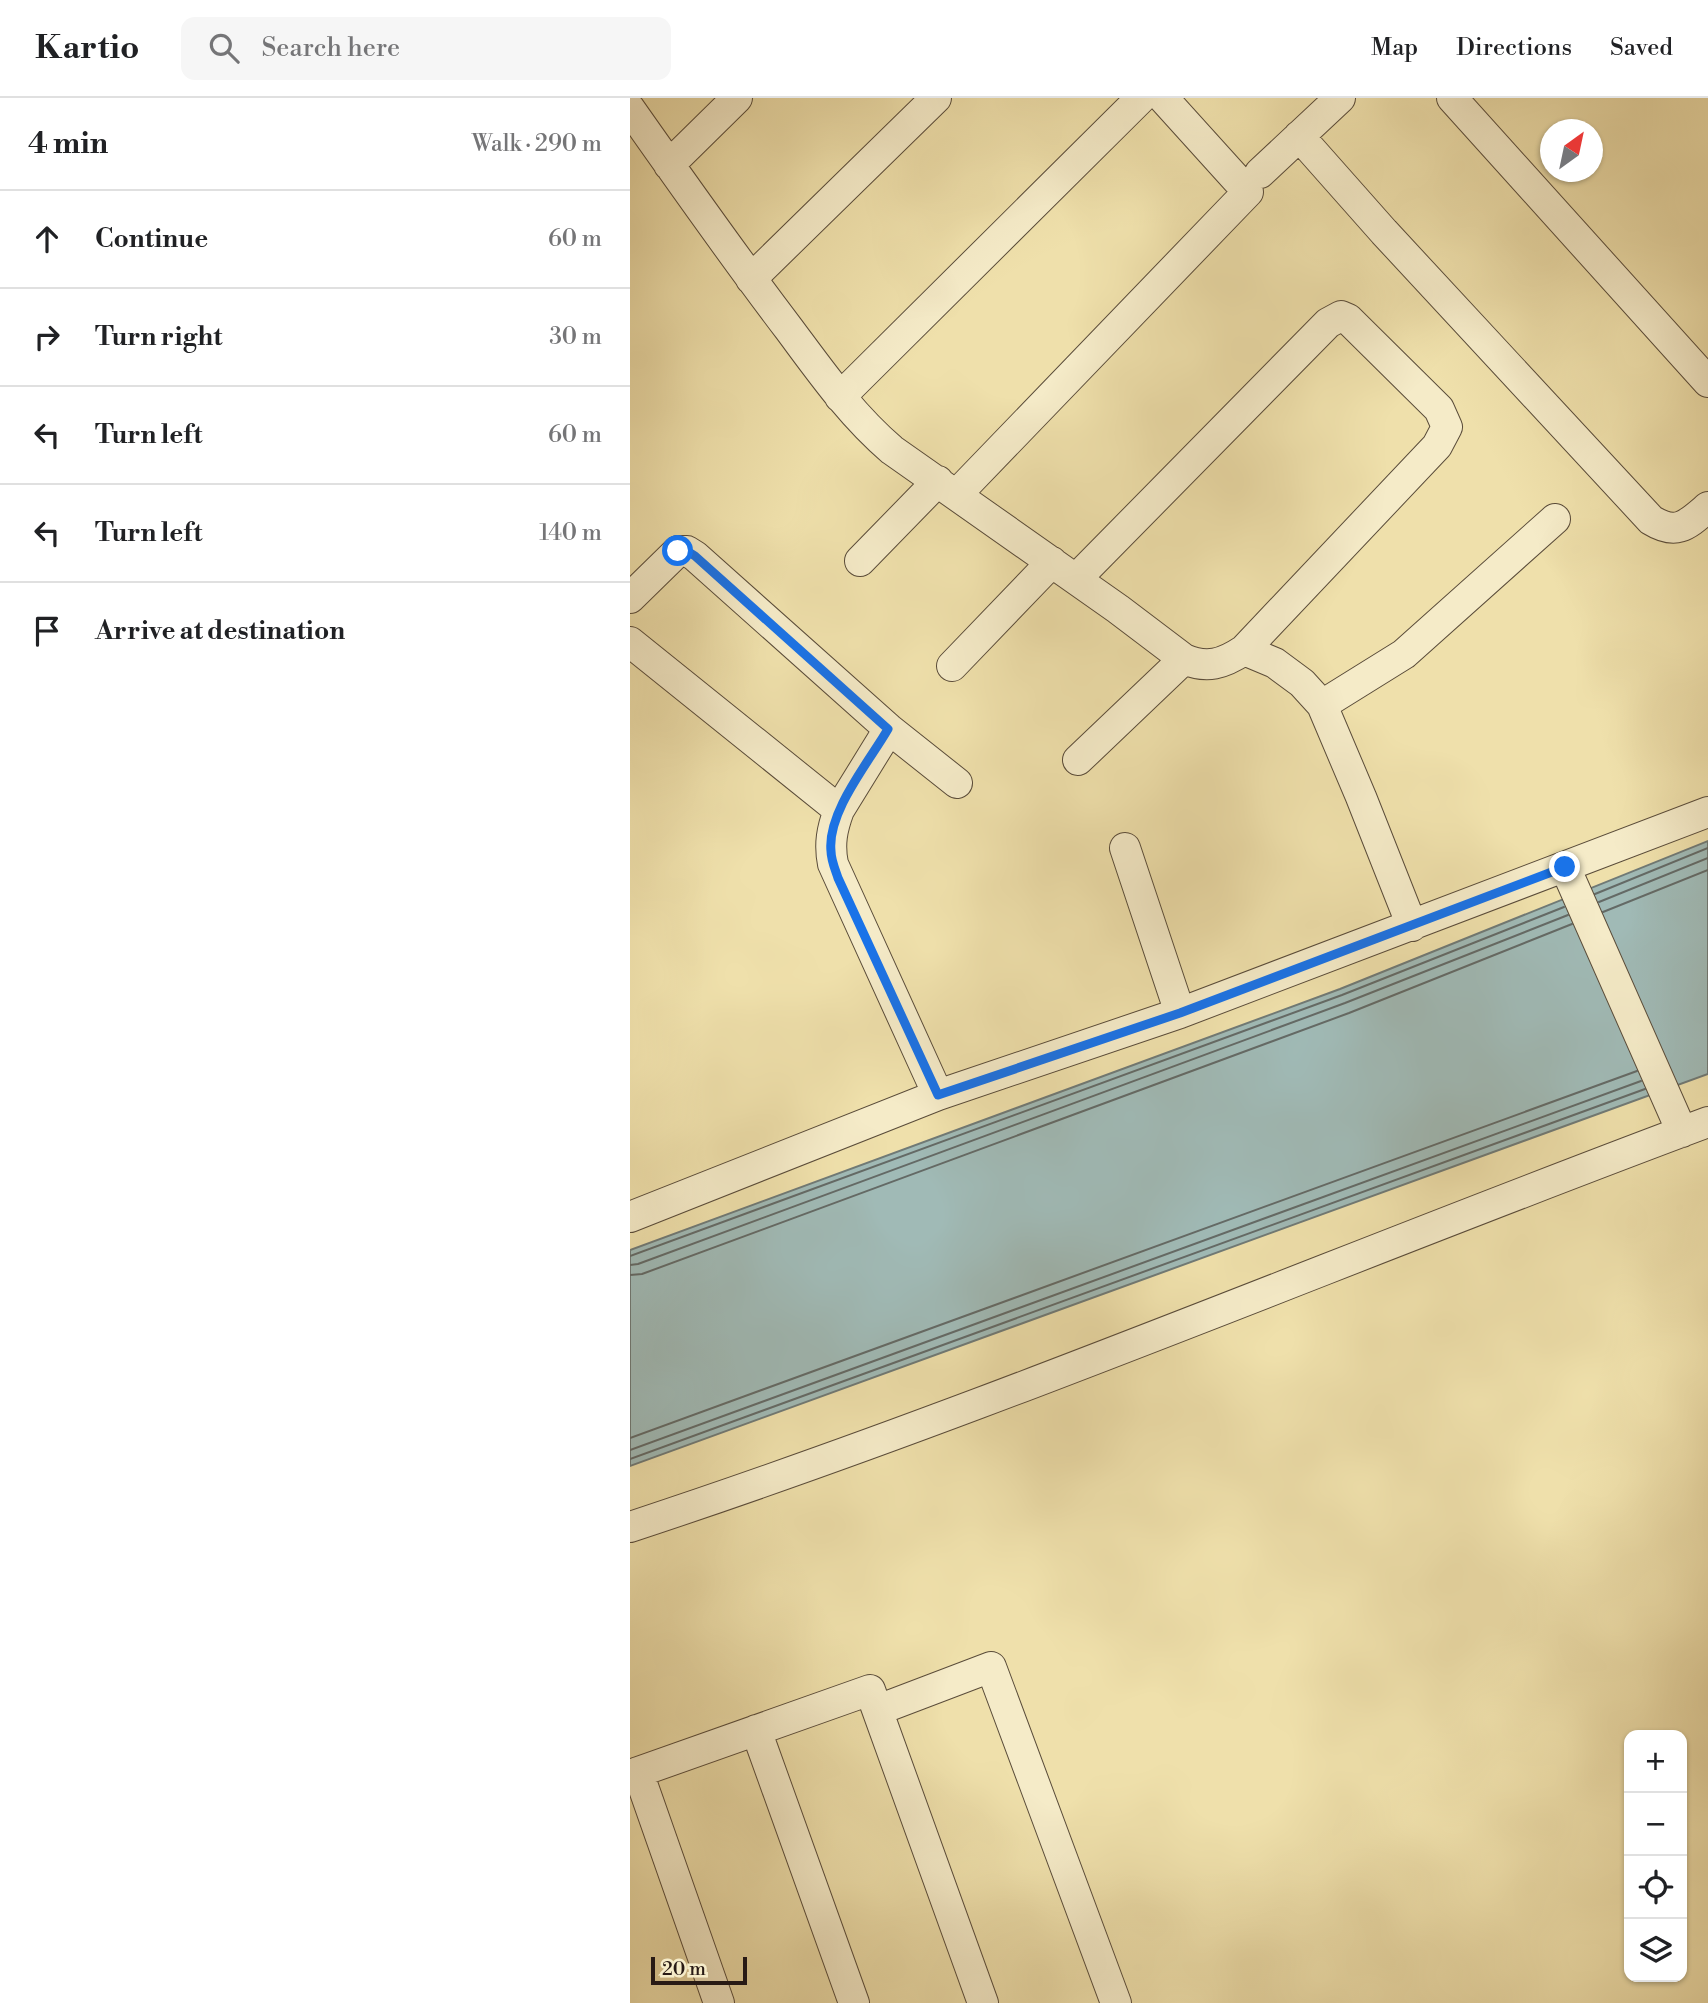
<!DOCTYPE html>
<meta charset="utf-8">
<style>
:root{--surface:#fff;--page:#f6f6f6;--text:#202124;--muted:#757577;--line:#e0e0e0}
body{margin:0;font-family:"Libre Bodoni",serif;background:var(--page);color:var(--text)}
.controls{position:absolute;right:21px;bottom:21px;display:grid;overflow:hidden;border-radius:14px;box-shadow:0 2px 5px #0004}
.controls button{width:63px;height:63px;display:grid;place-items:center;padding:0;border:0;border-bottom:2px solid var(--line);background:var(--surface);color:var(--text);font:35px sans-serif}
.compass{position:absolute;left:910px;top:21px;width:63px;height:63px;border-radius:50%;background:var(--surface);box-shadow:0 2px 5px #0004;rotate:33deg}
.scale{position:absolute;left:21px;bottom:18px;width:96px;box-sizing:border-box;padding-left:7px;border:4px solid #281a15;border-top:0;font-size:19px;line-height:24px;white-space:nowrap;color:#281a15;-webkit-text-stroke:5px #f5ebc8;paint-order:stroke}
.stop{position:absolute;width:21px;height:21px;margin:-16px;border:5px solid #1a73e8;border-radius:50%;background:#fff}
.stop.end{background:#1a73e8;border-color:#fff;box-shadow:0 2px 7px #0008}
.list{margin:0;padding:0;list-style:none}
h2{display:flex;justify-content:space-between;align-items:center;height:91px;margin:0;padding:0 28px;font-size:30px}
h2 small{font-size:23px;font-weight:400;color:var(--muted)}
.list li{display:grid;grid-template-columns:46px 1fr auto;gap:21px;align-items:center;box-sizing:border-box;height:98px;padding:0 28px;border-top:2px solid var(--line)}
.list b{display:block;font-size:26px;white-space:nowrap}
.list em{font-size:23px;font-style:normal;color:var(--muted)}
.icon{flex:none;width:38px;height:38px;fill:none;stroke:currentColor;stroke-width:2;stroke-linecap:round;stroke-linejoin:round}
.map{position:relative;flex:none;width:1078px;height:1905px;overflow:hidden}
header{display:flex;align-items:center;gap:42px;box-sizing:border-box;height:98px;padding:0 35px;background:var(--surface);border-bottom:2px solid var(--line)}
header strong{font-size:33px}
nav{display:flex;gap:38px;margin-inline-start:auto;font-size:24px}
.search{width:490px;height:63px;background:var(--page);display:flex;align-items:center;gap:18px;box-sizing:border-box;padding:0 24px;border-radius:14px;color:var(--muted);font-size:26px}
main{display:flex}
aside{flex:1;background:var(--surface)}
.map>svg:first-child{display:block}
</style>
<header>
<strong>Kartio</strong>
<div class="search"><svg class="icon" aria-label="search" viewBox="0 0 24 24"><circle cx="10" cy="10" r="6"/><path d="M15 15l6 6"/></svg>Search here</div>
<nav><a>Map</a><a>Directions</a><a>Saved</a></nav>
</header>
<main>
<aside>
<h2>4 min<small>Walk · 290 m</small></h2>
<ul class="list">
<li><svg class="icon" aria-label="ahead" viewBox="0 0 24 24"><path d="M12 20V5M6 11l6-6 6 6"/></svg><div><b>Continue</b></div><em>60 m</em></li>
<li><svg class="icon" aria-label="right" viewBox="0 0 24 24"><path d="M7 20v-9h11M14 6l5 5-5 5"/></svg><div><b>Turn right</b></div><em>30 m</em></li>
<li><svg class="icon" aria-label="left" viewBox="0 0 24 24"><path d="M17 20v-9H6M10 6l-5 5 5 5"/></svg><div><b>Turn left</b></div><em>60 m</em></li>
<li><svg class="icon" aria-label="left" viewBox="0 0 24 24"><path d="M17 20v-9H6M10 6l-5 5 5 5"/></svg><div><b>Turn left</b></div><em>140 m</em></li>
<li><svg class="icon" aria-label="arrive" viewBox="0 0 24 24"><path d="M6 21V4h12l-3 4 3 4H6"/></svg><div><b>Arrive at destination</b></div></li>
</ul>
</aside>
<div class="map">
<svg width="1078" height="1905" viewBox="0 0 1078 1905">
<rect width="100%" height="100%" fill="#efe0ab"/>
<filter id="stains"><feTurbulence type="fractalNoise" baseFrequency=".00286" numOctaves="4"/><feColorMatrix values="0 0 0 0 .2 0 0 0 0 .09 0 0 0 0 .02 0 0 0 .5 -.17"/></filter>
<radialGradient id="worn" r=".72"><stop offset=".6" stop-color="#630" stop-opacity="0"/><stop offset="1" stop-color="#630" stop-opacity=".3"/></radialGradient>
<path fill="#a0bab6" stroke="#707a76" stroke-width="2" d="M1078 743V976L0 1368V1152L710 891Z"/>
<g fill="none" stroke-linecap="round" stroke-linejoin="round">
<path stroke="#646a66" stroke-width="2" d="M965 796 1078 750
M969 804 1078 760
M973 814 1078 772
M0 1158 712 897 934 809
M0 1167 8 1166 715 905 938 817
M0 1177 12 1176 719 915 942 826
M0 1340 1007 973
M0 1352 1011 983
M0 1361 1015 991"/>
<defs>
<path id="minor" d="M822 0 1078 284
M0 11C52 85 104 159 159 231 191 274 221 317 262 352L488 511 554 561C577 571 593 566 614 552L645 565 672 585 692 607 731 699 782 828
M669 38 754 134 1021 422C1047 438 1057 427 1078 409
M39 67 107 0
M630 75 710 0
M121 181 306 0
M210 299 511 0
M327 396 618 94 533 0
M230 463 308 383
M446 481 698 225 711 218 718 221 809 311 817 329 807 348 614 552
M0 500 48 453H57L65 458 259 631 327 685
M0 544 209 712C202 731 199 746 203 766L308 997
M322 568 422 464
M692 607 774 556 925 421
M448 662 554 561
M209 712 259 631
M495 750 550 915
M935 769 1052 1034
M0 1119 308 997 550 915 1078 714
M0 1429C365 1309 718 1158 1078 1024
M248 1612 361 1569 486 1905
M126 1632 224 1905
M8 1674 89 1905
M0 1677 240 1592 353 1905"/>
</defs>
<use href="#minor" stroke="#5a4c3a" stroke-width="32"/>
<use href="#minor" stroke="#f5ebc8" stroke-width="30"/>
</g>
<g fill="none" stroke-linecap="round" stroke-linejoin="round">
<path stroke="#1a73e8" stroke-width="9" d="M48 453H57L65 458 258 631C239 664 197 714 201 753 201 762 205 771 208 780L308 997 550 915 935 769"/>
</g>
<rect width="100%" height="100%" filter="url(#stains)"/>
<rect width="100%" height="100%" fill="url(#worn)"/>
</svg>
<div class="controls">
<button>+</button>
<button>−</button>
<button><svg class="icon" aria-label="locate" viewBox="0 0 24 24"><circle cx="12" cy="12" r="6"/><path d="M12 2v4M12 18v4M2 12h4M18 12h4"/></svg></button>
<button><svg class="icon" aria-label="layers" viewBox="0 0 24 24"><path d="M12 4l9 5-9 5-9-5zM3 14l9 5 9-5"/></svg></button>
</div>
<svg class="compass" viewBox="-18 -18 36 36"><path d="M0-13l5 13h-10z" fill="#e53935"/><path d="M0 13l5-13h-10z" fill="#757577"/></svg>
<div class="scale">20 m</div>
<div class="stop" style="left:48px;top:453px"></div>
<div class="stop end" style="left:935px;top:769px"></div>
</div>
</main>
